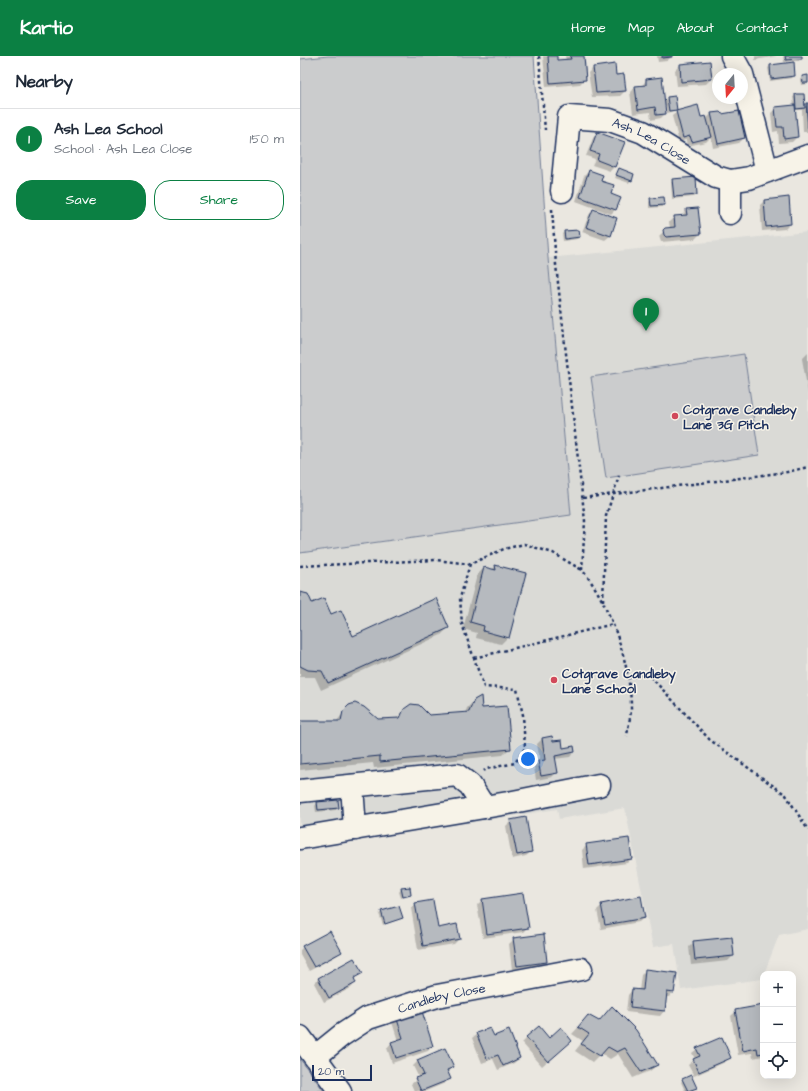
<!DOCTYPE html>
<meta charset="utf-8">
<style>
:root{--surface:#fff;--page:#f6f6f7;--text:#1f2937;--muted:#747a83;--line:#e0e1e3;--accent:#0b8043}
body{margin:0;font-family:"Architects Daughter",sans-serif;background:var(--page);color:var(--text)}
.controls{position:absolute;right:12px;bottom:12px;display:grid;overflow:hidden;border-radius:8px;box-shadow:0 4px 16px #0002}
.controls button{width:36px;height:36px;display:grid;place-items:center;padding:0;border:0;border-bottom:1px solid var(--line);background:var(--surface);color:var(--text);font:20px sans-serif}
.compass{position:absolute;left:412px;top:12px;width:36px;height:36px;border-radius:50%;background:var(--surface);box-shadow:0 4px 16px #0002;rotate:198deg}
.scale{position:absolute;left:12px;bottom:10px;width:60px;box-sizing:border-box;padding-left:4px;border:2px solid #1b2f5e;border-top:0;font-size:11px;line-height:14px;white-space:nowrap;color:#1b2f5e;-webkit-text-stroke:3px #f7f3e8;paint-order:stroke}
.you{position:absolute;left:228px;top:703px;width:14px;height:14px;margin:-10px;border:3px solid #fff;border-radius:50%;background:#1a73e8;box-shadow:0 0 0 6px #1a73e833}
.badge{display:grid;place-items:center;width:26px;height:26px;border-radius:50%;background:var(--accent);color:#fff;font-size:13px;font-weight:700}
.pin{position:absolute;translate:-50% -33px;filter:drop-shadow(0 1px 2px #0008)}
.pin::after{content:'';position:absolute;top:21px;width:14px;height:12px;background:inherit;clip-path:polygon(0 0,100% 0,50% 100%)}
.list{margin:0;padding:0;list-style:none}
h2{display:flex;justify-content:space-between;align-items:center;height:52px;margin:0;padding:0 16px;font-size:17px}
h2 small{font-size:13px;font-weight:400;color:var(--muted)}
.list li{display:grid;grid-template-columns:26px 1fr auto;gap:12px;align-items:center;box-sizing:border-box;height:60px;padding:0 16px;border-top:1px solid var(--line)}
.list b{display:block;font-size:15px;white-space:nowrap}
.list p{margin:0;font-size:13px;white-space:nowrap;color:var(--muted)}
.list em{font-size:13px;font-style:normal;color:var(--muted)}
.actions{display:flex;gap:8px;padding:12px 16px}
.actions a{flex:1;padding:9px 0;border:1px solid var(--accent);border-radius:16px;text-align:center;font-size:14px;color:var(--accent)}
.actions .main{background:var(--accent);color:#fff}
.icon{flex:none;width:22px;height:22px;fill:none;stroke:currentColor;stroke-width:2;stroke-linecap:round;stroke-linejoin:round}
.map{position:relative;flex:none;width:508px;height:1035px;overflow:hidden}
header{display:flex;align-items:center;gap:24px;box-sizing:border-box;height:56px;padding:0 20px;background:var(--accent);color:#fff}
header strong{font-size:19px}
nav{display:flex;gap:22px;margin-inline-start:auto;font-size:14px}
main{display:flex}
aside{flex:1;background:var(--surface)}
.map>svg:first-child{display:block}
</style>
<header>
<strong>Kartio</strong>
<nav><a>Home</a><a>Map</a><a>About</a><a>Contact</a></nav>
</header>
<main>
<aside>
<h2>Nearby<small></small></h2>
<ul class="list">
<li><span class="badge">1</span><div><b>Ash Lea School</b><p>School · Ash Lea Close</p></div><em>150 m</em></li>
</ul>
<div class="actions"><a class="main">Save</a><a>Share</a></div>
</aside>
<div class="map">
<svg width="508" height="1035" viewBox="0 0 508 1035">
<rect width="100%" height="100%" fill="#eae7e0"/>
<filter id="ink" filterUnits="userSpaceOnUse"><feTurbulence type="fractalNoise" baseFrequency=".025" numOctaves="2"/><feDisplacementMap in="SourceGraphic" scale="8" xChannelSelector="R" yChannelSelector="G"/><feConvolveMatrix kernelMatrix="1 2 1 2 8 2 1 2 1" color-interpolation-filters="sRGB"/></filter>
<g filter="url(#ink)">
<path fill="#dadad6" d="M508 176V873L479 879 462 923 381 934 374 888 353 891 325 752 259 763 257 753 0 793V497L271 459 248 202Z"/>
<path fill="#cbcccd" stroke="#737e96" d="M28 0H234L248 202 271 459 0 497V3Z
M444 298 459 399 306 422 291 321Z
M0 1003 24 1035H0Z"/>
<path fill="#0003" d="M243 0H256V5L266 4 265 0H283L285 23 280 28 246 31Z
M357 0H371V1L367 5 358 6Z
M455 0H477L455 4Z
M483 0H501L499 5H493L494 20 492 22 470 25 468 12 470 10 493 7 492 5 484 6Z
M410 6 411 23 406 28 377 30 375 14 380 9Z
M293 12 325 35 320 40 292 41 288 17Z
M508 20V28L501 29 500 23Z
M361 22 364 45 367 42 376 54 367 57 366 50H364L365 58 361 62 351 64 350 56 333 58 330 36 335 31 342 30 346 24Z
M496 39 504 51 508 48V76H503L502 54H495L497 81 492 86 479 87 478 75 473 76 471 57 476 52 494 50 493 41Z
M377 56 406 63 411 58 419 57 444 82 439 87 413 92 411 81 406 86 387 90 386 84 379 86 372 60Z
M297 77 315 110 310 115 292 109 295 103 286 100 293 82Z
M319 113 333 118 329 127 315 122Z
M289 115 300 126 309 139 316 153 311 158 276 145 284 120Z
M373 124 396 139 394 141 372 143 371 126Z
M351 143 364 148 362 151 349 152V146Z
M464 145 490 168 485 173 462 175 460 149Z
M293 154 310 180 305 184 282 176 289 159Z
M386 154 400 178 395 183 361 186 359 180 366 173 370 172 369 166 374 161 382 160Z
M264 176 279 181 277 183 263 185 262 178Z
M508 297V336L502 303Z
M196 510 208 581 201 588 176 582 177 577 163 573 177 519 184 512 191 514Z
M0 537 12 548 30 559 52 581 148 572 141 579 21 634 15 621H0Z
M175 644 210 692 203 699 74 712 73 707 0 714V666H36L50 649 78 664 96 663 105 654 129 660 165 657 167 652Z
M242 683 252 686 262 694 274 696 270 701 254 703 257 716 252 721 236 724 234 711 240 706 237 688Z
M37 745 38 751 36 754 16 756 15 750 17 747Z
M211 765 231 796 226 800 212 803 206 770Z
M287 789 331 803 327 807 284 813 282 794Z
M101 833 110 839 101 842 99 836Z
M222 838 228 871 223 876 183 882 177 849 182 844Z
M116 848 137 873 159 883 154 888 118 894 111 852Z
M302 849 344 861 339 866 301 873 297 854Z
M82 856 102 862 83 869 79 858Z
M214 883 246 906 241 911 212 914 209 888Z
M394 886 433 900 428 905 391 909 389 891Z
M3 891 41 896 36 900 9 915 0 899V894Z
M53 903 61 917 53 923 55 927 51 932 24 946 14 927 18 923Z
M346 914 373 936 369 941H366L364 955 360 960 326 956 328 939 332 934 339 935 341 919Z
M463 950V1000L453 1002 452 997 438 999 431 960 436 955Z
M119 951 132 990 128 995 92 1007 87 992 91 987 98 985 91 963Z
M288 961 298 966 357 1009 350 1015 333 1022 318 998 310 1003 301 997 292 1006 275 995 283 985 272 978Z
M177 978 193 981 219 1002 214 1007 198 1014 193 1003 182 1007 172 982Z
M227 982 249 983 266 989 242 1010 222 987Z
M397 993 430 1002 425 1006 394 1020 388 1009 395 1003 392 997Z
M118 1005 152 1011 148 1016 149 1022 145 1027 126 1035H114L111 1028 119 1022 113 1010Z
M383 1024 396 1032 392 1035H385L381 1026Z"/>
<path fill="#b6babf" stroke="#1b2f5e" d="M248 0H257V4L271 3 270 0H284L286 24 250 27Z
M362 0H372V1L362 2Z
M485 0H502V3L486 4Z
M410 5 412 23 381 26 380 8Z
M494 6 495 20 471 23 470 9Z
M315 8 316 19 324 18 326 35 296 37 293 11Z
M508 19V27H503L502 20Z
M362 21 366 58 356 59 355 51 338 54 335 30 346 29V23Z
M495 38H504L505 52 496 53Z
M375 40 377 54 369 55 367 41Z
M506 47H508V72Z
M398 49 401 61 406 60 412 81 392 86 390 80 383 82 376 55Z
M495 49 498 81 484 83 483 71H477L475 51Z
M439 55 445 82 418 88 411 57 420 56 422 58Z
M297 76 325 86 315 111 297 104 299 98 290 95Z
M319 112 334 118 332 125 316 119Z
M289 114 303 119 301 125 314 129 311 138 321 142 316 154 280 141Z
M396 121 397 139 374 141 372 123Z
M364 141 365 149 351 150 350 142Z
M489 141 491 168 466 171 464 144Z
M398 152 401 178 366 181 364 179 363 174 365 172 375 171 374 160 387 159 386 153Z
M293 153 317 162 311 180 286 171Z
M279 174 280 181 265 183 264 175Z
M195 509 226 517 209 582 183 575 184 570 170 566 184 511 196 514Z
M0 536 8 538 12 547 24 542 31 558 41 554 53 580 136 542 149 572 28 627 22 615 8 614 0 610Z
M181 640 182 652 207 650 211 693 80 706V700L0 708V665H41L43 655 49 649 55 647 64 651 78 663 100 662 104 653 111 648 119 649 129 659 169 656 174 644Z
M252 680 253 685 262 684 263 692 274 690 275 696 255 700 258 717 241 720 238 705 245 704 242 682Z
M38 744 39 752 18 754 17 746Z
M226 761 232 796 217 799 210 764Z
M329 782 332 803 289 809 286 788Z
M110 831 111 839 103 841 101 832Z
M223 837 229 872 187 878 182 843Z
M341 840 345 862 305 869 301 848Z
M133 844 138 872 157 868 160 883 123 890 115 847Z
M99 850 103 862 85 868 81 855Z
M30 875 42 896 14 911 2 890Z
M244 878 247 906 217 910 213 882Z
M432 881 434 900 395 904 393 885Z
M54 902 63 917 54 922 56 927 29 942 18 922Z
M345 913 377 917 374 937 367 936 365 955 330 951 332 933 343 934Z
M120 949 133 990 96 1002 91 986 103 982 95 957Z
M463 949V997L458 998 457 992 443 995 435 954Z
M312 950 336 974 358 1009 341 1016 325 992 317 996 308 991 300 1000 281 988 289 978 278 971 288 959 299 965Z
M239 970 249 982 261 971 272 985 248 1006 226 981Z
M190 972 194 980 209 974 220 1002 203 1010 198 999 187 1003 176 977Z
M422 981 431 1002 399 1016 393 1003 400 1000 396 992Z
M145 992 154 1011 147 1014 151 1023 121 1035 115 1022 124 1019 117 1004Z
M391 1019 397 1032 388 1035 382 1023Z"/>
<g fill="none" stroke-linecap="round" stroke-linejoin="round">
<defs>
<g id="minor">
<path d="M432 0 442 18 467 115"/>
<path d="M430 125V157"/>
<path id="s1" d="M262 135 269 61 310 64 343 76 416 121 430 125 449 122 508 100"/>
<path d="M52 730 55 773"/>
<path d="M0 735 157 719 170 729 184 751"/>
<path d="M0 782 208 747 299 729"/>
<path d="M0 981 40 1035"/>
<path id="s2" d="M16 1000 42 979 68 962 137 940 281 913"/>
</g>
</defs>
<use href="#minor" stroke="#1b2f5e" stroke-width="25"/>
<path stroke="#1b2f5e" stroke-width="2.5" stroke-dasharray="3 3" stroke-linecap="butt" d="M239 0 245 74
M252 153 256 209 285 465 282 514C310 546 332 612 331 655 330 663 328 672 327 680
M283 442 487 416 508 411
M170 508 160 542 162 568 184 631 217 633 223 659 225 692 215 707 186 713 184 715
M0 510 136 504 170 508 204 493 224 488 253 497 282 514
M303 545 306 460 319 420
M174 602 313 568
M328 622 348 618 410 684 486 739 508 774"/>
<use href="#minor" stroke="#f7f3e8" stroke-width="22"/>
</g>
</g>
<g fill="#d1495b" stroke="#f7f3e8" stroke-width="1.5">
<circle cx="375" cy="360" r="4"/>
<circle cx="254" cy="624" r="4"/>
</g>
<g text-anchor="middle" stroke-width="3" stroke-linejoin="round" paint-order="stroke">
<g font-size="13" fill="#1b2f5e" stroke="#f7f3e8">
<text dy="5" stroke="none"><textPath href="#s1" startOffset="162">Ash Lea Close</textPath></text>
<text dy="5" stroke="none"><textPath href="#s2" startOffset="141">Candleby Close</textPath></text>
</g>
<g font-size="13" font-weight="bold" fill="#1b2f5e" stroke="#f7f3e8" text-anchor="start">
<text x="383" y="358">Cotgrave Candleby<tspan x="383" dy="15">Lane 3G Pitch</tspan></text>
<text x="262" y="622">Cotgrave Candleby<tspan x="262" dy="15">Lane School</tspan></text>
</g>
</g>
</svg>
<div class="controls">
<button>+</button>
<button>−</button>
<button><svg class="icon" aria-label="locate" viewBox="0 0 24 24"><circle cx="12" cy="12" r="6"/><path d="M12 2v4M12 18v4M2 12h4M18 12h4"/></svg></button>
</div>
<svg class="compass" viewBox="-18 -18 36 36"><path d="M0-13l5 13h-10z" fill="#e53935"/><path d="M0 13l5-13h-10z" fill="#747a83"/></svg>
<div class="scale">20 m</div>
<div class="you"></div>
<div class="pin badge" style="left:346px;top:275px">1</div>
</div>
</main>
